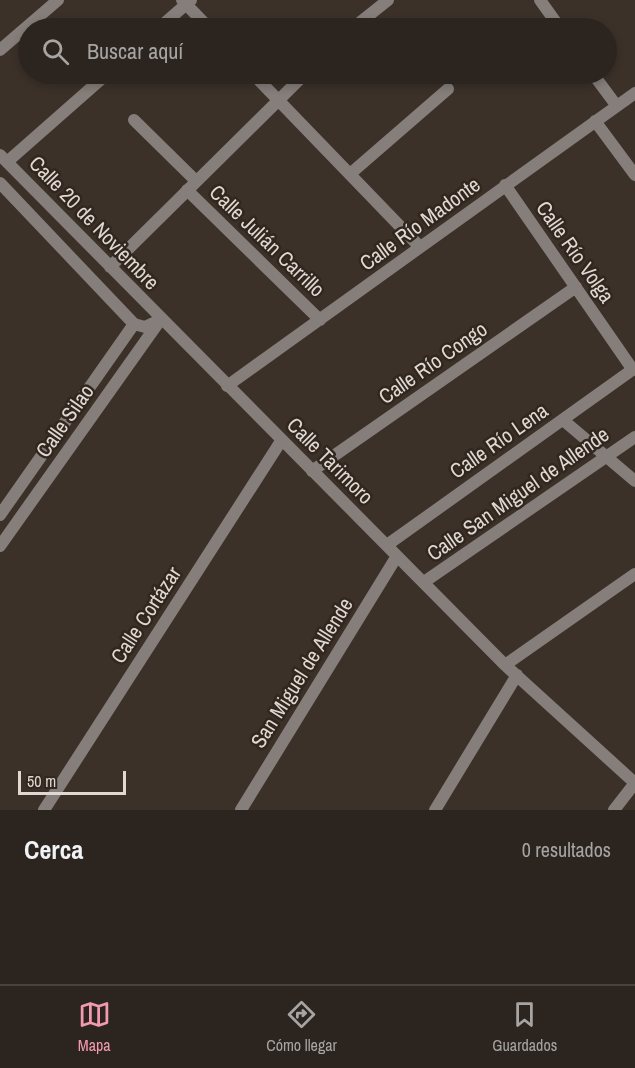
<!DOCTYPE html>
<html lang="es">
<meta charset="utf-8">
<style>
:root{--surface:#2c251f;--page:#38312c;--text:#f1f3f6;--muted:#a6a5a4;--line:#48423d;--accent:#f29aae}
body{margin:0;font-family:"Archivo Narrow",sans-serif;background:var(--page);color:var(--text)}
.scale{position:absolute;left:18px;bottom:15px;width:108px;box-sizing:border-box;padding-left:6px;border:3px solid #dfd8d3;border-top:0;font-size:16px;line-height:21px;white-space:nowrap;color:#dfd8d3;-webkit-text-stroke:4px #31271f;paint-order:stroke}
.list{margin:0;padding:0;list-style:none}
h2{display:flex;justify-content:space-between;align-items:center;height:78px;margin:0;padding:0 24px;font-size:26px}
h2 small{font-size:20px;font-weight:400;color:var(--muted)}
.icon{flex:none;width:33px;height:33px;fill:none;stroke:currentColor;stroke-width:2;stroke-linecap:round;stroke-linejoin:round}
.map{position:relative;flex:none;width:635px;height:810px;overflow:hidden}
.search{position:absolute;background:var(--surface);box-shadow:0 3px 9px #0003;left:18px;right:18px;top:18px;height:66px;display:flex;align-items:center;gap:15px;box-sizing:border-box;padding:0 21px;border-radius:33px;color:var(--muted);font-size:22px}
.sheet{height:174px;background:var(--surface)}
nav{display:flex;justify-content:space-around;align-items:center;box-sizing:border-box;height:84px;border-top:2px solid var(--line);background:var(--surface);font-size:16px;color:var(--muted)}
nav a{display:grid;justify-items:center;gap:3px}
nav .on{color:var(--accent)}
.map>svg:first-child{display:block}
</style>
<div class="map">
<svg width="635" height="810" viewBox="0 0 635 810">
<rect width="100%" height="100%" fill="#3b3129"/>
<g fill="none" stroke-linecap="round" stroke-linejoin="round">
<path stroke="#857e7b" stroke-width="12" d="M182 0 209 28
M540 0 560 28
M159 28 191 0
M353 28 388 0
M0 50 58 0
M253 74 420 247
M593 74 616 105
M134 120 196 181
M595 121 635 175
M0 155 505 665 635 783
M7 162 107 74
M350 174 448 89
M0 183 134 324 145 327 160 320
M505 185 633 370
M187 190 320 320
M110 267 305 74
M227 386 635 93
M563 420 635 481
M312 471 576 287
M0 515 134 324
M387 545 635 368
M0 546 161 319
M424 582 635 437
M505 665 635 574
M44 810 281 441
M241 810 397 556
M435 810 517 675
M614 810 635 783"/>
</g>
<g text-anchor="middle" stroke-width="5" stroke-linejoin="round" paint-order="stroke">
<g font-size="21" fill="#dfd8d3" stroke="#31271f">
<text transform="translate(94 223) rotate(46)" y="7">Calle 20 de Noviembre</text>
<text transform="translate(420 224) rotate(-36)" y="7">Calle Río Madonte</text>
<text transform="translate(267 241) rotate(44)" y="7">Calle Julián Carrillo</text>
<text transform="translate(575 252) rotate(55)" y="7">Calle Río Volga</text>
<text transform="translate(433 363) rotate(-35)" y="7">Calle Río Congo</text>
<text transform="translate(65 421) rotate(-55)" y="7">Calle Silao</text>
<text transform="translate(499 441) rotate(-35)" y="7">Calle Río Lena</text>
<text transform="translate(330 461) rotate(45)" y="7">Calle Tarimoro</text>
<text transform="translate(518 494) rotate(-35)" y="7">Calle San Miguel de Allende</text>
<text transform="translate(146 615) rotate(-57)" y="7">Calle Cortázar</text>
<text transform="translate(302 673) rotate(-58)" y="7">San Miguel de Allende</text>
</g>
</g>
</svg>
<div class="scale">50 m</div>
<div class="search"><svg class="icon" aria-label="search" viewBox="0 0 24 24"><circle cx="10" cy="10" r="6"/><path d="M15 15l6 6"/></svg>Buscar aquí</div>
</div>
<section class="sheet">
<h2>Cerca<small>0 resultados</small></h2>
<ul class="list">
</ul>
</section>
<nav>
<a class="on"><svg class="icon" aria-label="map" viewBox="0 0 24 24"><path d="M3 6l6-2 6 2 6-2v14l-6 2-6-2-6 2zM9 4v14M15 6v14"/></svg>Mapa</a>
<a><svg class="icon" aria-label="directions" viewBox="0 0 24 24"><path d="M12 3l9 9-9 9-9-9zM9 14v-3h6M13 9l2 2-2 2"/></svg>Cómo llegar</a>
<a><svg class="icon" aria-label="saved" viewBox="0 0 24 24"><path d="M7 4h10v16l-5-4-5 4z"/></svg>Guardados</a>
</nav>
